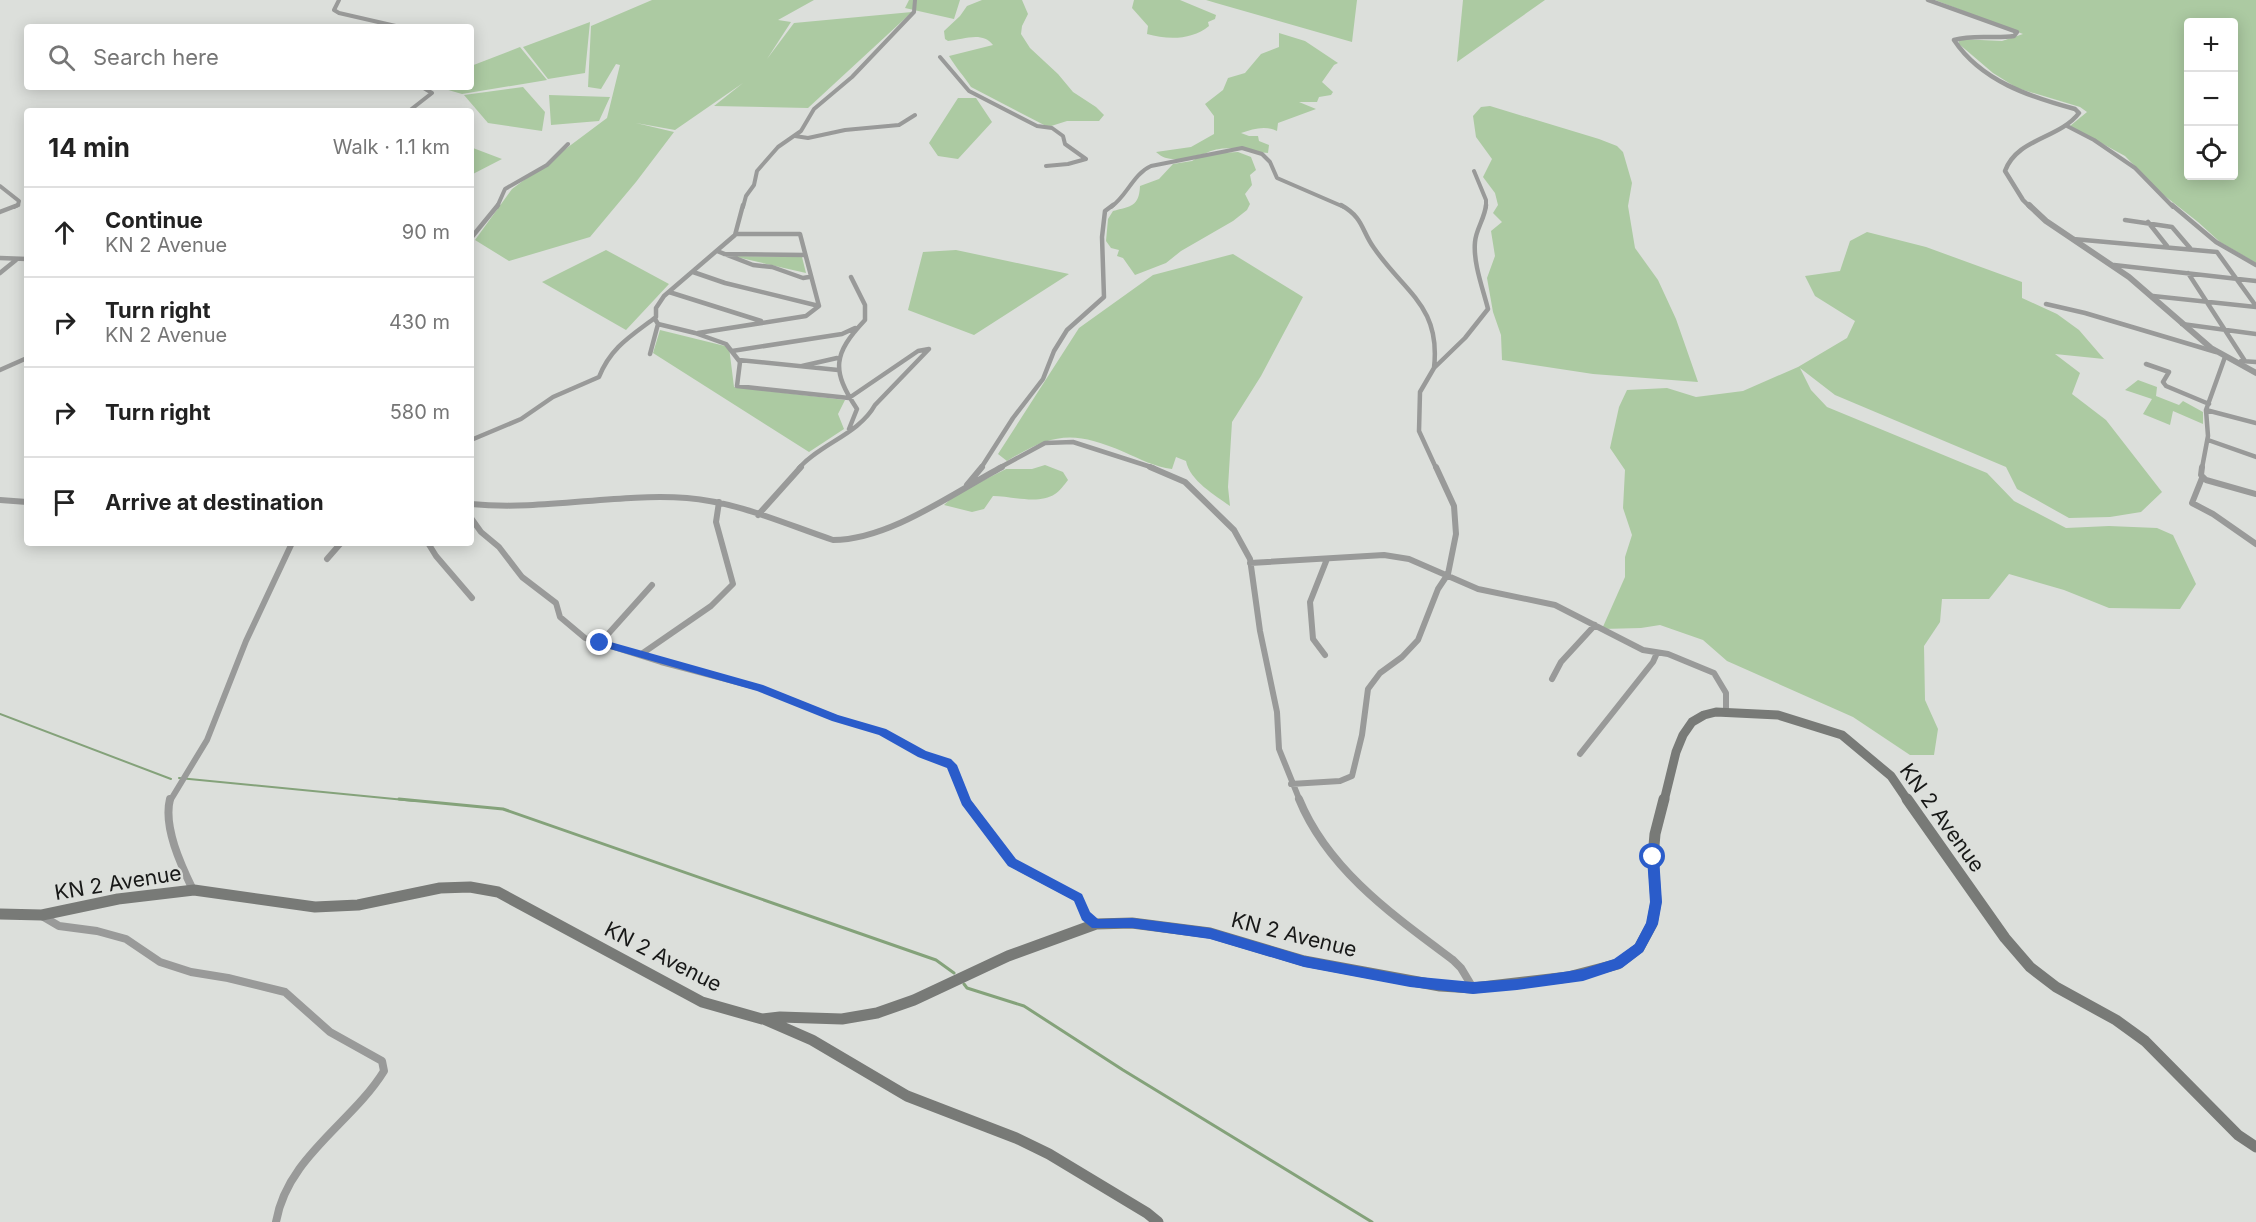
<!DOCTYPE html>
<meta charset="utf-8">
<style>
:root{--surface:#fff;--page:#f2f2f2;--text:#222;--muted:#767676;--line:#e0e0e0}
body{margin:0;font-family:Inter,sans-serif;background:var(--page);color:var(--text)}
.controls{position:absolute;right:18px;top:18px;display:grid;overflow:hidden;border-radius:6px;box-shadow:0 3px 15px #0003}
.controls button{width:54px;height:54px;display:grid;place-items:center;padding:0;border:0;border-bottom:2px solid var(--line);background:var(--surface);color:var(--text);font:30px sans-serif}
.stop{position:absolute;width:18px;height:18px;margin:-14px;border:4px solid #2a5cca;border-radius:50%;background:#fff}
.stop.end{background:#2a5cca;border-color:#fff;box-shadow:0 2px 6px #0008}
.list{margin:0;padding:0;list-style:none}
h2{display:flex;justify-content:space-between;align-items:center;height:78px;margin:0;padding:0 24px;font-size:26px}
h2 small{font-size:20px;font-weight:400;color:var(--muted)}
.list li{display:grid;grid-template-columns:39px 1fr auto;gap:18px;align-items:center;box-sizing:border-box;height:90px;padding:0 24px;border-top:2px solid var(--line)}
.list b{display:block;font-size:22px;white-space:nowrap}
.list p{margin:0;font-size:20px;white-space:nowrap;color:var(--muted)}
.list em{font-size:20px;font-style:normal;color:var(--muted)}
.icon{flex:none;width:33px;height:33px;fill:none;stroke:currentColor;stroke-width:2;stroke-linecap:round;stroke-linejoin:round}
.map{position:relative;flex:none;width:2256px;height:1222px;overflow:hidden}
.search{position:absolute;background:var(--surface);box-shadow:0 3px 15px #0003;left:24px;top:24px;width:450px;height:66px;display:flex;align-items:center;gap:15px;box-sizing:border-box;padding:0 21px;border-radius:6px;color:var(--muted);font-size:22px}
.panel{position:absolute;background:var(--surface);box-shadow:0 3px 15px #0003;left:24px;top:108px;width:450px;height:438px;border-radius:6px}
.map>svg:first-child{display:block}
</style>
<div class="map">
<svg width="2256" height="1222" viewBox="0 0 2256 1222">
<rect width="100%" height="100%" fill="#dcdfdb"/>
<path fill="#accaa2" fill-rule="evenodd" d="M652 0H814L778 20 791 22 767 59 794 23 912 12 808 108 714 106 743 83 675 130 636 123 674 132 636 182 590 237 509 261 475 240 512 189 607 118 620 65 616 64 601 89 588 87 591 26Z
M909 0H960L954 19 905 8Z
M982 0H1022L1028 14 1022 26 1021 34 1030 48 1058 74 1073 92 1096 107 1104 115 1099 121H1067L1048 127 971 87C964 76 956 68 949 56L993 45C983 31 964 39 948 41L945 39 944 31 960 16 967 6Z
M1134 0H1180L1216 15 1215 19 1208 22 1209 26C1192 40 1168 40 1147 34L1148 26 1132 8Z
M1206 0H1357L1352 42 1216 3Z
M1463 0H1545L1457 62Z
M1935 0H2256V263L2220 242 2198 222 2161 193 2125 156 2070 126 2087 112 2080 107 2017 88 1993 73 1959 44V39L2002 41 2023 34ZM2188 22H2234V176H2188Z
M590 22 585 73 548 79 523 47Z
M1279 33 1305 41 1338 63 1334 65 1322 82 1333 92 1331 95 1319 97 1317 102H1299L1316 109 1278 123 1277 131C1265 125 1253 129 1241 133L1249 136H1258L1259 141 1269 145 1268 153C1246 151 1225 143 1204 154L1238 152 1251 157 1256 170 1250 175 1252 185 1245 194 1250 204 1247 210 1233 221 1181 251 1166 263 1135 275 1123 258 1117 256 1119 250 1111 248 1106 241 1108 219 1113 211C1131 206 1139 207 1140 186L1159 179 1173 164 1192 161 1203 154C1187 157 1170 165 1156 152L1191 147 1214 134V116L1205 104 1223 90 1228 78 1245 73 1261 54 1279 47Z
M520 47 547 80 462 94 438 87H471V66Z
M523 87 545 112 542 131 488 123 464 95Z
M549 95 610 97 599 121 551 125Z
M958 98H976L992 122 958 159 938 156 929 143Z
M1490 106 1599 139 1617 146 1623 152 1632 183 1628 206 1635 248 1658 280 1676 319 1698 382 1593 374 1502 360 1501 335 1493 312 1487 278 1495 256 1491 231 1502 222 1493 213 1498 205 1495 193 1483 177 1492 159 1476 137 1473 116 1481 107Z
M473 148 502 159 471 175V150Z
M1867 232 1926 247 2022 282V298L2057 314 2079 330 2104 359 2055 354 2080 373 2072 394 2106 420 2162 492 2141 512 2110 517 2069 518 2017 489 2006 467 1835 395 1800 368 1811 390 1827 407 1987 473 2014 501 2066 528 2109 526 2157 528 2173 535 2196 584 2180 609 2109 608 2064 590 2009 574 1989 599H1942L1940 622 1924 646 1925 700 1938 729 1934 755H1910L1853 717 1727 661 1703 640 1660 625 1641 628 1602 629 1625 577V557L1632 535 1623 508 1625 470 1610 448 1619 407 1627 390 1667 388 1696 397 1743 391 1798 367 1847 338 1855 321 1815 296 1805 276 1840 271 1850 241Z
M606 250 669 284 626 330 542 282Z
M956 250 1069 274 974 335 908 310 923 252Z
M1233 254 1303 297 1261 376 1232 422 1228 487 1230 506C1215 495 1190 481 1186 461L1176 457 1172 469C1155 467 1140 459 1124 452 1073 430 1053 433 1007 461L998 454 1079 328 1153 275Z
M732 256 802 257 806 273Z
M660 330 729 347 734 387 845 400 838 414 844 429 809 452 653 353Z
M2138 380 2157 387 2156 396 2179 405 2183 401 2203 412V424L2173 411 2170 425 2143 414 2152 399 2125 390Z
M1045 465 1063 472 1068 480C1064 485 1060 491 1055 494 1039 505 1011 496 993 496L984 509 972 512 944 505 956 494 1006 469H1032Z"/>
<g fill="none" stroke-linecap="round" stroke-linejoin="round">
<path stroke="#84a27a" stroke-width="2" d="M0 714 171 779
M179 778 415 801"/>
<path stroke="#84a27a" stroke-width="3" d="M399 799 503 809 936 960 954 973
M964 984 967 988 1024 1006 1123 1070 1372 1222"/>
<path stroke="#999a99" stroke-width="4" d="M339 0 334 10 339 13 400 27
M940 57 969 91 1037 126 1052 128 1063 136 1065 144 1086 159
M409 111 432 93 422 87
M2067 126 2094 140 2135 168 2173 207
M795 136 808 138 845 130 899 125 915 115
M1046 166 1068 164 1086 159
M1474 171 1486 200V207
M0 186 19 201 18 205 14 207
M497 207 505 189 547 165 568 144
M743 207 746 196 754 185 757 171 778 147 801 131 814 109 852 77 914 12 915 0
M1111 207C1127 196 1133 174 1151 166L1242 148 1262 154 1270 162 1277 178 1344 207"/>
<path stroke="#999a99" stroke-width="4.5" d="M1341 205C1364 218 1361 230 1374 248 1405 293 1441 306 1434 368
M2172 205 2216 242 2256 265
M0 212 18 205
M2125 220 2172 227 2190 248
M2148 222 2167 246
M471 238 498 205
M2073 239 2217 252 2256 306
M717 251 753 265 772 267 803 278 809 277
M724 254 805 255
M0 258 27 259
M2114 265 2256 281
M693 272 725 283 819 306
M0 273 16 260
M2188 273 2245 361
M669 292 761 321
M2153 296 2256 307
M2046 304 2085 313 2216 352
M655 319 658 324 695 333 726 344 740 362 737 386 849 398 918 351 929 349 875 405C859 434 820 444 799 468
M2182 324 2256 334
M698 333 806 316 819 306 800 234H736
M732 351 842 334 855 328
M650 354 658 324
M739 360 838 370
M2241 361 2256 362
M2146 364 2169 372 2163 382 2166 386 2209 404
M802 366 837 358
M0 370 27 358
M2206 410 2256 423
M849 429 857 409C831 370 833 354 865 320V305L851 277
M471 440 521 419 553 397 599 377C611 347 631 336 656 317V308L664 296 735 235 743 205
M2208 440 2256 457
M981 468 1013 418 1043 379 1054 351 1067 330 1104 297 1102 237 1105 211 1113 205
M999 468 1045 443 1073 442 1154 468
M1436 468 1419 431 1420 392 1434 368 1465 338 1488 309C1483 289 1473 263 1475 242 1476 229 1485 218 1486 205
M2202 468 2208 436 2206 410 2225 357"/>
<path stroke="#999a99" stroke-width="6" d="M1150 467 1185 482 1234 530 1250 559 1260 631 1277 712 1279 749 1300 801
M2202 467 2201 475 2206 480 2256 494
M2202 478 2192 503 2213 514 2256 544
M967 485 982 467
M0 500 27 502
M471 504C544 511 615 493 687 498 738 502 785 524 833 540 889 540 953 493 1002 467
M758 515 801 467
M471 518 481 532 499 547 522 577 556 603 560 617 585 638 661 662 760 688 836 718 882 732 922 754 951 765 965 801
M428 543 436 556 472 598
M327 559 341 543
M1250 563 1384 555 1409 559 1478 589 1555 605 1643 650 1668 654 1714 673 1726 693V711
M600 643 652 585
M640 655 711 606 733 584 716 522 719 502
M1325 655 1313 639 1310 602 1327 559
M1552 679 1561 662 1595 625
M1580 754 1653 662 1657 653
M1291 784 1340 781 1352 776 1362 735 1368 689 1380 673 1402 657 1418 640 1438 589 1448 574 1456 534 1454 506 1436 467
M170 801 207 740 246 641 292 543"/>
<path stroke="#999a99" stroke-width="8" d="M170 799C163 827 181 865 193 890
M965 799 1012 863 1078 898 1086 916 1096 924
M1299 799C1328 870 1394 916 1453 960L1461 968 1473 988
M42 916 59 926 97 931 126 939 160 962 191 972 228 978 285 992 330 1032 382 1061 384 1071C352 1123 287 1157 276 1222"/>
<path stroke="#999a99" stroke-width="4.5" d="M1928 0 2017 32 2014 36C1994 39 1974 34 1954 40 1981 81 2030 97 2075 109L2079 113C2059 139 2017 138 2005 171L2023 200 2030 207"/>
<path stroke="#999a99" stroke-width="6" d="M2029 205 2046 221 2129 277 2211 348 2256 373"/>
<path stroke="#787a77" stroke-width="9" d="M1664 801 1676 752 1683 735 1692 722 1704 715 1716 712 1778 715 1842 735 1891 776 1908 801"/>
<path stroke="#787a77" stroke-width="11" d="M1907 799 2005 938 2030 967 2056 987 2116 1020 2145 1041 2238 1135 2256 1147
M0 914 42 915 118 899 194 890 315 907 358 905 440 888 470 887 498 892 702 1002 762 1019 780 1017 842 1019 877 1013 914 1000 1008 956 1096 924 1132 923 1210 933 1304 961 1440 986 1473 988 1568 977 1618 964 1639 948 1652 924 1656 902 1653 857 1655 834 1664 799
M764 1019 812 1040 907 1096 1016 1138 1049 1154 1147 1213 1158 1222"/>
</g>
<path fill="#2a5cca" d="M600 639 763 685 838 715 886 729 926 751 951 759 957 765 971 800 1016 859 1082 894 1090 912 1098 919 1132 918 1210 928 1304 956 1410 976 1473 982 1517 979 1583 969 1614 959 1635 944 1646 923 1650 902 1647 857 1653 852 1659 857 1662 902 1658 924 1643 952 1622 968 1583 981 1517 990 1473 994 1410 987 1304 967 1210 939 1132 928H1092L1082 920 1074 901 1008 866 962 805 947 768 918 757 879 735 832 721 757 691 596 645 595 643Z"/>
<g text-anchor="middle" stroke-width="5" stroke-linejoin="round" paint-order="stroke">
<g font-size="21" fill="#171817" stroke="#dcdfdb">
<text transform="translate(1942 818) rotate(54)" y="7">KN 2 Avenue</text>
<text transform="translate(118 883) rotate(-9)" y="7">KN 2 Avenue</text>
<text transform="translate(1294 935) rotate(14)" y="7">KN 2 Avenue</text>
<text transform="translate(663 957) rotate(27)" y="7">KN 2 Avenue</text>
</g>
</g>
</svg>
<div class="controls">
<button>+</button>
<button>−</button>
<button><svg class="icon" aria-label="locate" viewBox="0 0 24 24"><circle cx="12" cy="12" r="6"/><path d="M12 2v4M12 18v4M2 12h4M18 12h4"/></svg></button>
</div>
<div class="stop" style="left:1653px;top:857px"></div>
<div class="stop end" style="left:600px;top:643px"></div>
<div class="search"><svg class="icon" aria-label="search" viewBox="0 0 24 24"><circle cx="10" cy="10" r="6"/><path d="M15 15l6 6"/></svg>Search here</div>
<section class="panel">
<h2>14 min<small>Walk · 1.1 km</small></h2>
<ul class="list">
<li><svg class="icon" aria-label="ahead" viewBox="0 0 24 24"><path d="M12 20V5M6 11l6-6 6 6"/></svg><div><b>Continue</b><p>KN 2 Avenue</p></div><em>90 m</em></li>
<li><svg class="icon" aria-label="right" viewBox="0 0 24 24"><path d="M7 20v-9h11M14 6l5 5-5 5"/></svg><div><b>Turn right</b><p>KN 2 Avenue</p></div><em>430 m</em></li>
<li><svg class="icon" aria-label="right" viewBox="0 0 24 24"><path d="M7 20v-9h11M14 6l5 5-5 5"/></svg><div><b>Turn right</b></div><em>580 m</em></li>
<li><svg class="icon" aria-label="arrive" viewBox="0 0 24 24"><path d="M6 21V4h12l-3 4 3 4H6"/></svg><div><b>Arrive at destination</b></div></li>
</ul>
</section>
</div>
